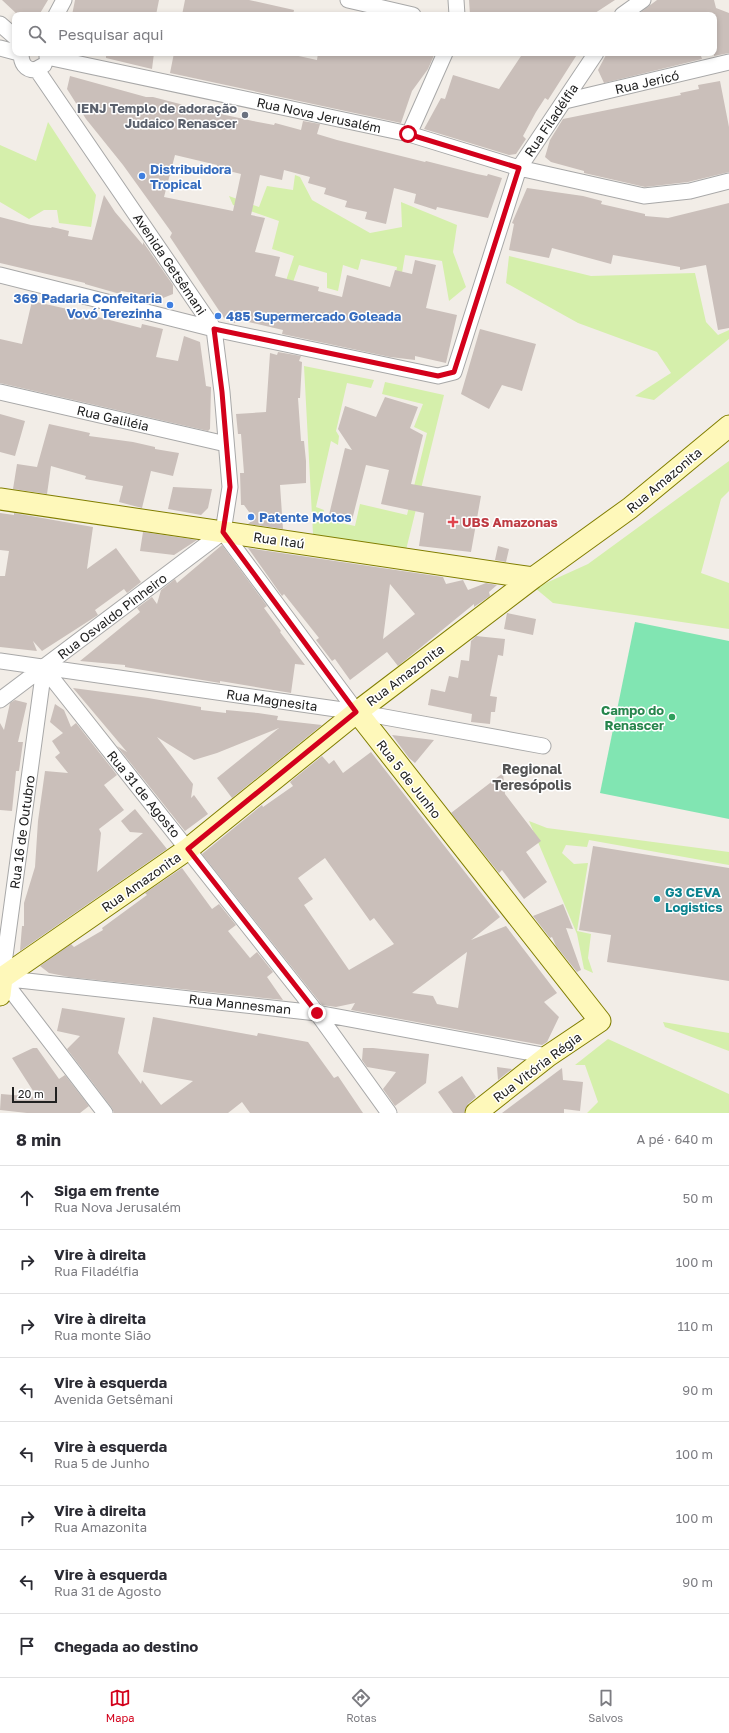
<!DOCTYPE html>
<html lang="pt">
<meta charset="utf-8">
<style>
:root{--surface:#fff;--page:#f7f7f7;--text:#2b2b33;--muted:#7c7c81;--line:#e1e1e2;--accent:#d3001b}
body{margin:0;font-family:"Golos Text",sans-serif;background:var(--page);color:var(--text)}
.scale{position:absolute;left:12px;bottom:10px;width:45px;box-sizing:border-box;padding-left:4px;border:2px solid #212121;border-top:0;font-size:11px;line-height:14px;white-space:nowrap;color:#212121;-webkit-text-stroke:3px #fff;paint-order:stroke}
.stop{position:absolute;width:12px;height:12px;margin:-9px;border:3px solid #d3001b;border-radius:50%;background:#fff}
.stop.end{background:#d3001b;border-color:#fff;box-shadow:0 1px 4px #0008}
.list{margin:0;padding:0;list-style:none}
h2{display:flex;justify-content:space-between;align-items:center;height:52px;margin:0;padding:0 16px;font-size:17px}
h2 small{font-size:13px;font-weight:400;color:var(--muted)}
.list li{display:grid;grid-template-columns:26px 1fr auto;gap:12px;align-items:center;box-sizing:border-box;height:64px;padding:0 16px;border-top:1px solid var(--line)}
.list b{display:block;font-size:15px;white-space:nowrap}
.list p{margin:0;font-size:13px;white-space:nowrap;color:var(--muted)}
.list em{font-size:13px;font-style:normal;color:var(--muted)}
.icon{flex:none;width:22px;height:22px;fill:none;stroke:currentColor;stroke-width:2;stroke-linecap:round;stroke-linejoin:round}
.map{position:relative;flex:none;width:729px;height:1113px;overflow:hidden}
.search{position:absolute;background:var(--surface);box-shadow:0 2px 6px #0003;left:12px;right:12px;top:12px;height:44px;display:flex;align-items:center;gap:10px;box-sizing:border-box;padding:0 14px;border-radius:8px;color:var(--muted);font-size:15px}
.sheet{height:564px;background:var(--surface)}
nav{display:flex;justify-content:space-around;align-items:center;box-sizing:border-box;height:56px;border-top:1px solid var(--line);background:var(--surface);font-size:11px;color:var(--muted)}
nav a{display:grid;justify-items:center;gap:2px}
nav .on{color:var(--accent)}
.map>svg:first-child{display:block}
</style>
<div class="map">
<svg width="729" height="1113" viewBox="0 0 729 1113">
<rect width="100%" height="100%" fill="#f2ede7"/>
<path fill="#d5efab" d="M48 122 96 195 91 227 59 223 57 210H44L29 219 0 202V145L36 161Z
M295 175 300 177 312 200 370 233 402 227 401 202 457 225 453 252 466 287 449 301 442 261 405 255 388 355 379 351 397 267 361 259 358 270 343 265 338 291 327 288V273L299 265 277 328 271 327 294 256 272 249 279 221 233 205 229 196 259 207 267 186 293 190Z
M509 256 591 276 695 273 706 322 718 335 729 330V339L654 400 635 396 671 373 657 352 578 323 506 283Z
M304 366 374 380 371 388 347 383 336 431 339 436 338 445 331 441 316 507 324 510 322 519 355 526 360 504 407 515 427 433 414 427 423 404 382 394 385 382 444 395 406 550 313 534Z
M729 461V491L721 499 701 573 729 583V629L553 603 535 588 588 564Z
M529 821 547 828 729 852V865L589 840 587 847 566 845 562 853 574 864 588 863 577 931 591 934 588 958 593 973 584 969 577 934Z
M663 1022 729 1033V1051L665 1027Z
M608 1039 729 1094V1113H587L598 1102 585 1065H575Z"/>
<path fill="#81e5b2" d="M635 622 729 641V819L600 793Z"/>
<path fill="#cabfba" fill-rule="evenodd" d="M2 0H48L39 15H18Z
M75 0H159L156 15H72Z
M185 0H249L294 10 293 15H182Z
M469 0H615L592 15H470Z
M657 0H714L716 8 729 13V53L714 56V15H637Z
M106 53H154L152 69 106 58Z
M174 53H294V55L317 60 318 53H435L428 69 412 91 401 123 170 73Z
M523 53H578L548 100 545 98 536 112 523 136 526 139 516 154 509 155 424 129 441 98 445 99 453 75 499 89Z
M607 53H700L702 59 604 83 598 70Z
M70 76 146 97H153L207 111 253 121 274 125 275 123 301 130 303 121 320 124 317 134 337 140 425 162 426 161 477 174 487 176 488 174 502 178 488 218 437 207 436 210 414 203 416 194 394 188 386 224 365 219 367 212 345 207 347 201 324 194 326 188 308 183 310 177 284 170 282 180 260 175 251 215 265 218 255 252 280 257 275 276 319 287 318 291 342 297 347 275 390 287 395 270 412 274 415 260 436 265 426 308 457 315 446 363 415 356V360L390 357 282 334 283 330 236 319 235 323 224 318 170 237 172 233 123 165 86 119 67 89ZM175 155 217 165V168L241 174 233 211 164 197Z
M720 81 729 127V172L688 182 645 187 584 173V171L551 162 545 157 550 140 563 119 681 95 680 93 699 89 698 85Z
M527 188 583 196 602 201 601 204 645 214V216L668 218 729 203V328L718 330 706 265 680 270V267L613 255 611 264 552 248 549 258 509 250 514 224 512 223Z
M104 195 115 212 143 245V242L173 285V294L163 298 121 291 120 294 85 284V283L0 263V217L31 225 51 228 52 227 69 231 68 236 92 240Z
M32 301 94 315V316L141 328 142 324 163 329 156 357 178 361 184 336 200 342 206 386 211 387 210 429 208 431 0 383V339L22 344Z
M480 329 536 344 522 391 502 385 489 409 461 394Z
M278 352 301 356 299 361 302 362 300 398H298L301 441H304L306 461V483L280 485 283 529 248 524 254 519 244 505H241L240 473H244L241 434H238L236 414 266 412 270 353 277 355Z
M385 397 418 407 410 428 423 435 411 484 481 496 471 552 419 546 424 513 381 504 389 470 366 465 352 520 329 515 345 448 352 450 338 429 345 406 376 417Z
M0 414 25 421 15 456 0 452Z
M49 424 90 433 89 436 133 442 155 447V449L179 453 173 476 151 471 142 508 119 502 123 486 85 479 86 476 51 466 47 494 13 489 17 464 37 467Z
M173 487 212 489 208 508 201 515 168 509Z
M0 513 14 515V513L93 527 87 569 116 548 141 582 127 593 124 589 95 610 98 615 42 651 33 641 37 651 0 647V576H5L9 551 0 550Z
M143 532 197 540 174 555 140 551Z
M222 545 267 606 264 608 281 631 280 632 305 665 295 664 291 693 220 681V683L125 667V665L80 661 140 612 137 608 152 597 157 604 161 590 175 579 177 583Z
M498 546 509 549 506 562 495 560Z
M248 548 443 577 446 584 463 580 468 590 486 583 497 585 489 592 490 596 474 607V604L398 666 387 652 350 680 335 659 332 661 316 640 319 638 284 594 282 596ZM390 584 415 614 383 639Z
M507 613 536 619 533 635 504 629Z
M476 636 505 639 503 656 498 655 490 696 497 697 495 712H491L490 724 471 722 472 714 428 705 431 689 445 692 449 676 458 678 461 660 469 661 471 641Z
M73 688 148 698 201 707V710L226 713V710L258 713 278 716 277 720 322 725 232 798 217 778 279 728 217 753 194 760 157 737 193 784 191 798 194 795 208 814 185 831 117 746 127 752Z
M15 700 27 703 18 742H23L19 771H16L12 811 0 810V723L4 730 10 703Z
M55 704 64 710 71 727 76 723 117 775 104 785 124 810 99 829 101 833 97 872 143 833 130 832 121 821 135 809 167 849 20 951 22 926H24V903L35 867 38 821 45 771 68 773 55 757 60 753 52 741 63 733 50 722Z
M392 735 434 740 415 763 409 758Z
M371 752 500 917 471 940 506 926 557 993 544 1002 559 1017 547 1042 542 1045 351 1010 355 1003 336 1007 322 1005 202 854 262 805 263 807 293 786 290 782 322 756 329 764 334 760 343 773ZM325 858 370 921 374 918 394 944 349 970 304 905 313 899 298 878ZM467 952 458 1008 437 1004 433 996 412 993Z
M503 773 505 794 541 841 526 852 547 882 524 899 502 870 499 873 451 813Z
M593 846 729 868V981L607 962 611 935 579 930Z
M182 868 212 909 219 904 236 925 228 931 250 958 257 952 273 972 267 977 283 1000 69 977 49 973 40 966 71 944 74 947 103 930 102 928 147 895 145 893Z
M563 904 573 929 566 928 581 970 577 972 556 946 552 937 550 938 533 916Z
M62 1008 125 1018 118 1053 141 1084 142 1080 161 1105 193 1081 143 1072 153 1017 257 1036 258 1033 308 1042 334 1078 338 1076 363 1113H250L242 1102 228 1113H114L112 1108 67 1049 80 1036 57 1031Z
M33 1048H37L59 1079 65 1075 89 1106 80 1113H27L0 1110 1 1094 37 1097 12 1058Z
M363 1048H373L429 1054 426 1083 395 1106 383 1089 396 1072 367 1067 362 1060Z
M497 1067 512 1069 498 1080Z
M562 1068 563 1080 583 1082 580 1111 564 1109V1113H502Z
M462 1076 476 1097 468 1104 464 1113H453L438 1092Z"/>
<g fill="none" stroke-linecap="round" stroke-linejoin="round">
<defs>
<path id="street" d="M348 0 413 15
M456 0 457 15
M56 15 64 0
M622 15 643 0
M0 24 15 37
M0 48 15 52
M21 53C21 63 25 70 35 70L44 65
M47 57 409 134 519 168 644 196 690 191 729 181
M37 70 214 329 222 392 230 487 223 532
M565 101 729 62
M409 134 445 53
M0 275 214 329 438 376 454 372 519 168 596 53
M0 392 226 444
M223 532 357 712
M0 661 357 712 543 746
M44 668 317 1013 389 1113
M0 700 223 532
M0 976 105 1113
M0 978 317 1013 548 1056
M2 978 44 668"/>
<path id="secondary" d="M0 499 533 578
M357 712 600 1021 548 1056 476 1113
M0 995 2 978 188 849 357 712 533 578 630 508 729 426"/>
</defs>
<use href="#street" stroke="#a8a8a8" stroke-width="17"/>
<use href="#secondary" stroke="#817e00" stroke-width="23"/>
<use href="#street" stroke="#fff" stroke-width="15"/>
<use href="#secondary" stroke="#fef8ba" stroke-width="21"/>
</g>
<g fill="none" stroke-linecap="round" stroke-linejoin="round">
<path stroke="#d3001b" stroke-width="5" d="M317 1013 188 849 356 712 223 532 230 487 222 392 214 329 438 376 454 372 519 168 408 134"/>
</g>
<circle fill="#6b7280" stroke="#fff" stroke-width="1.5" cx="245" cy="115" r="4"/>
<g fill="#3f7fe0" stroke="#fff" stroke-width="1.5">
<circle cx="142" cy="176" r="4"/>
<circle cx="170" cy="305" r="4"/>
<circle cx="218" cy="316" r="4"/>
<circle cx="251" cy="517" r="4"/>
</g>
<path fill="#e0444e" stroke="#fff" stroke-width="1.5" d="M451 516h4v4h4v4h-4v4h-4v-4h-4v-4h4z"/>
<circle fill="#2e9e5b" stroke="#fff" stroke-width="1.5" cx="672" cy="717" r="4"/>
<circle fill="#0f9aa8" stroke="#fff" stroke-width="1.5" cx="657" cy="899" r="4"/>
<g text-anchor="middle" stroke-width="3" stroke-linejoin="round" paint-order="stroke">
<g font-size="13" fill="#212121" stroke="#fff">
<text transform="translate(647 82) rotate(-13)" y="5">Rua Jericó</text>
<text transform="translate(319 115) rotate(12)" y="5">Rua Nova Jerusalém</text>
<text transform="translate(551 120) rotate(-56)" y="5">Rua Filadélfia</text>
<text transform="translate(170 264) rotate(56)" y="5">Avenida Getsêmani</text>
<text transform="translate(113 418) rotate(13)" y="5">Rua Galiléia</text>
<text transform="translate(664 480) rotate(-40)" y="5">Rua Amazonita</text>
<text transform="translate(279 540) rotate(8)" y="5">Rua Itaú</text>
<text transform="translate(112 616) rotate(-37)" y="5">Rua Osvaldo Pinheiro</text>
<text transform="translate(405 675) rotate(-37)" y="5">Rua Amazonita</text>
<text transform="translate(272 700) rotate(8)" y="5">Rua Magnesita</text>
<text transform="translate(409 779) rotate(52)" y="5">Rua 5 de Junho</text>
<text transform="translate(144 794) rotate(51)" y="5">Rua 31 de Agosto</text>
<text transform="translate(22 832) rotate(-82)" y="5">Rua 16 de Outubro</text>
<text transform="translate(141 882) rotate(-35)" y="5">Rua Amazonita</text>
<text transform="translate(240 1004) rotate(6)" y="5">Rua Mannesman</text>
<text transform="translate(537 1067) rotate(-37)" y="5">Rua Vitória Régia</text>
</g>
<g font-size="13" font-weight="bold" fill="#5b616d" stroke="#fff" text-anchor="end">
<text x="237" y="113">IENJ Templo de adoração<tspan x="237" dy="15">Judaico Renascer</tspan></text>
</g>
<g font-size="13" font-weight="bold" fill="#366cbe" stroke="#fff" text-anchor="start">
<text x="150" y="174">Distribuidora<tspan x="150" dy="15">Tropical</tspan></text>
<text x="162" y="303" text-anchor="end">369 Padaria Confeitaria<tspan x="162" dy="15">Vovó Terezinha</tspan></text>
<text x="226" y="321">485 Supermercado Goleada</text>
<text x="259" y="522">Patente Motos</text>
</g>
<g font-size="13" font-weight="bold" fill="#be3a42" stroke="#fff" text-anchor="start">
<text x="462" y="527">UBS Amazonas</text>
</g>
<g font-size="13" font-weight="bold" fill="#27864d" stroke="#fff" text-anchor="end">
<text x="664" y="715">Campo do<tspan x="664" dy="15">Renascer</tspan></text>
</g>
<g font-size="13" font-weight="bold" fill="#0d838f" stroke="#fff" text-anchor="start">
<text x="665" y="897">G3 CEVA<tspan x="665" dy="15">Logistics</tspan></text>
</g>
<g font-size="14" font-weight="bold" fill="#545454" stroke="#fff">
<text x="532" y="774">Regional<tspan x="532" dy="16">Teresópolis</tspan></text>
</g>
</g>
</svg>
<div class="scale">20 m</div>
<div class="stop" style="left:408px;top:134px"></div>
<div class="stop end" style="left:317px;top:1013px"></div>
<div class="search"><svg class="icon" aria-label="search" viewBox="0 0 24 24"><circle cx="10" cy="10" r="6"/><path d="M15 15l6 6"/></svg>Pesquisar aqui</div>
</div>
<section class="sheet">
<h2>8 min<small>A pé · 640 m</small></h2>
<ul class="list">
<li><svg class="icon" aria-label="ahead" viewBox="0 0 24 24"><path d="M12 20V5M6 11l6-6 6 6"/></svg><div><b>Siga em frente</b><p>Rua Nova Jerusalém</p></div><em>50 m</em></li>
<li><svg class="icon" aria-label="right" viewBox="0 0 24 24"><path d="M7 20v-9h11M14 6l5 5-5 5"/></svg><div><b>Vire à direita</b><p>Rua Filadélfia</p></div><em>100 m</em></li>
<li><svg class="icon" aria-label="right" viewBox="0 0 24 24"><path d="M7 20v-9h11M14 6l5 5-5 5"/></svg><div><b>Vire à direita</b><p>Rua monte Sião</p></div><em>110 m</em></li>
<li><svg class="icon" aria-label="left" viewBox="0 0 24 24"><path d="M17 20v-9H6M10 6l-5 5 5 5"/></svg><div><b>Vire à esquerda</b><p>Avenida Getsêmani</p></div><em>90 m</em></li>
<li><svg class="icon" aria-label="left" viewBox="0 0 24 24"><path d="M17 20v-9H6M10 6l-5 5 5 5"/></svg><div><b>Vire à esquerda</b><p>Rua 5 de Junho</p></div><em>100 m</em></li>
<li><svg class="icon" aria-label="right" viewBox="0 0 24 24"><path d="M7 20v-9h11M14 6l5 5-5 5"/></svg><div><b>Vire à direita</b><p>Rua Amazonita</p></div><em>100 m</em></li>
<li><svg class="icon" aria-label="left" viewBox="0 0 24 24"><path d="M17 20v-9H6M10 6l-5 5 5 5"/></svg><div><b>Vire à esquerda</b><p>Rua 31 de Agosto</p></div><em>90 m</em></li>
<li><svg class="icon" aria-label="arrive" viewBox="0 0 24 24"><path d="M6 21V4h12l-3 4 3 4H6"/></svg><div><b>Chegada ao destino</b></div></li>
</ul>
</section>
<nav>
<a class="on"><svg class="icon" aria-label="map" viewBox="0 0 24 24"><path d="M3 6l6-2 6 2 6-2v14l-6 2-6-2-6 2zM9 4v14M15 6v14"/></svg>Mapa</a>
<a><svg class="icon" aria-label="directions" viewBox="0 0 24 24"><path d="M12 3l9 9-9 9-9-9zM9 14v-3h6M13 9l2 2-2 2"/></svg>Rotas</a>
<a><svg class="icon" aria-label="saved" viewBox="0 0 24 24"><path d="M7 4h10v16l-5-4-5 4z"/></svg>Salvos</a>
</nav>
